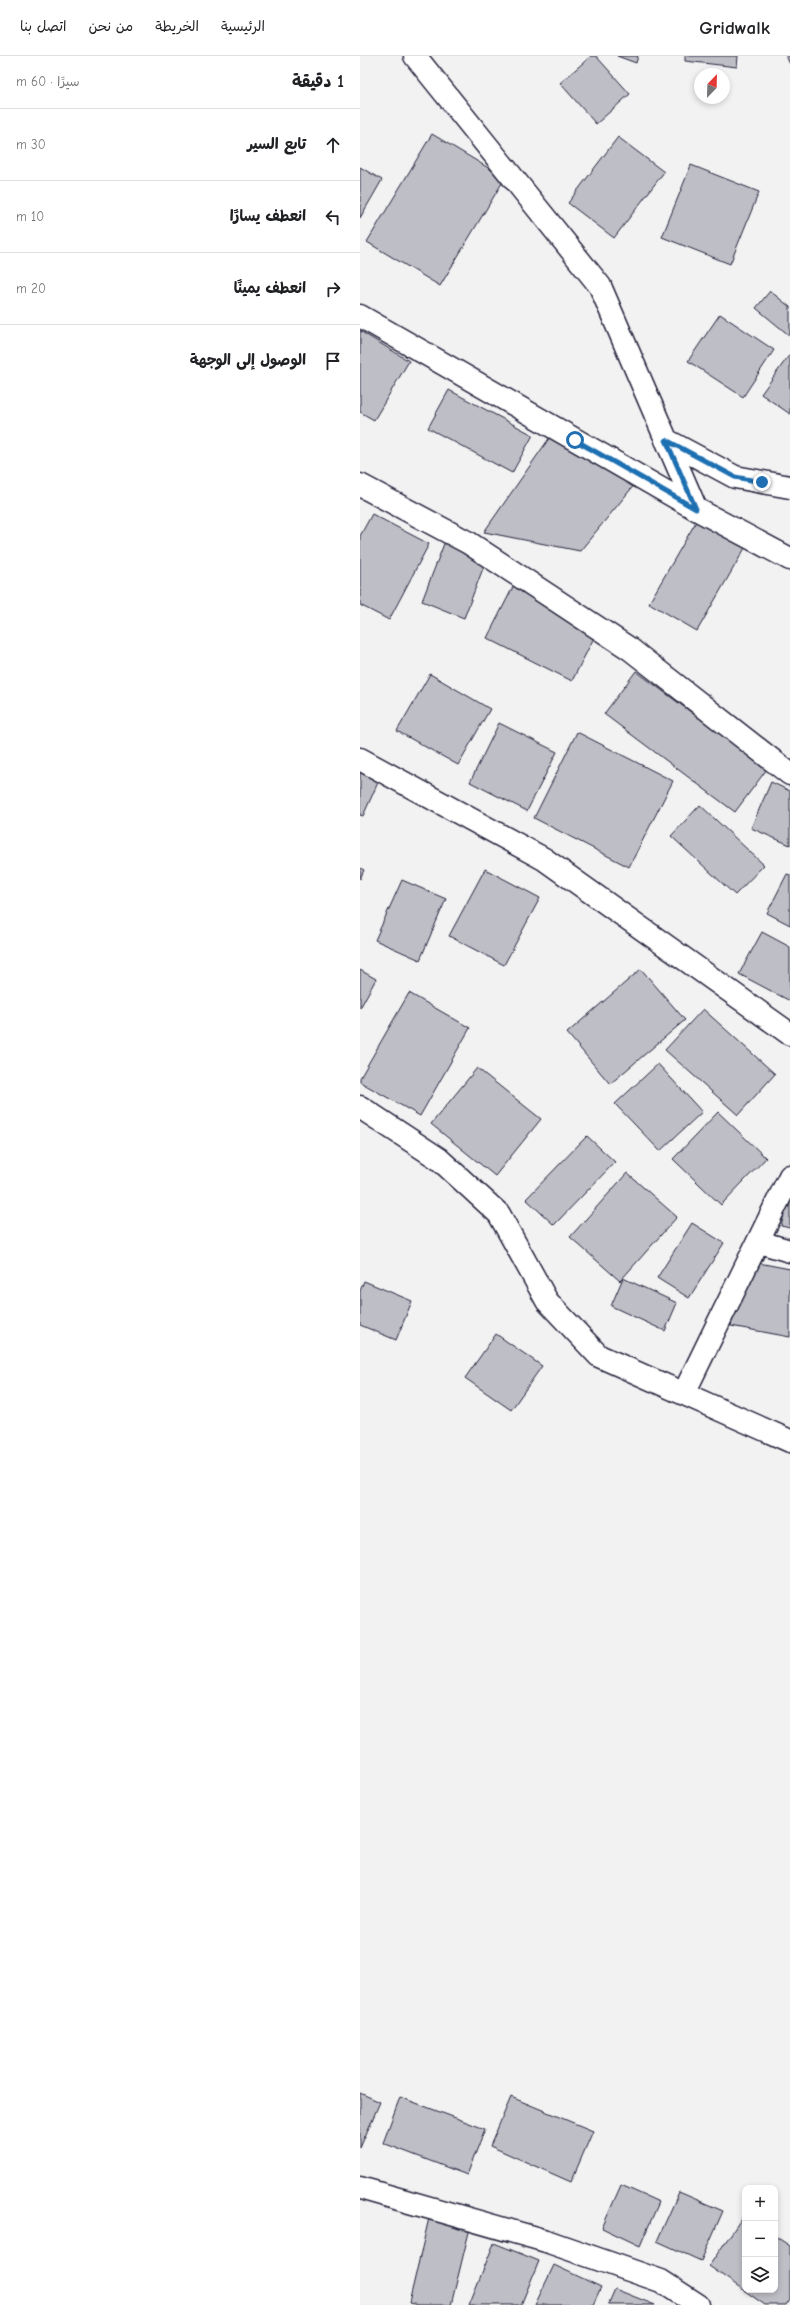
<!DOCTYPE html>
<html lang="ar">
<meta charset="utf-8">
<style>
:root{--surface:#fff;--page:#f2f2f2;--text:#202124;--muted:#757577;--line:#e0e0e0}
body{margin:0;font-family:"Comic Neue","Playpen Sans Arabic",sans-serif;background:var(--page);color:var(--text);direction:rtl}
.controls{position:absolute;right:12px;bottom:12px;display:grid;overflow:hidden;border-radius:8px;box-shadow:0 2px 6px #0003}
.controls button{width:36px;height:36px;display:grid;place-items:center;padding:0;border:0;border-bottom:1px solid var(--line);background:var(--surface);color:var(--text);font:20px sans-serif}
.compass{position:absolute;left:334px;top:12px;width:36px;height:36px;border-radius:50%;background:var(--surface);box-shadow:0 2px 6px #0003;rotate:23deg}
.stop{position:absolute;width:12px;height:12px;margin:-9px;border:3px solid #1f6fb2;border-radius:50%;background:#fff}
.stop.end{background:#1f6fb2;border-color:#fff;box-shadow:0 1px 4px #0008}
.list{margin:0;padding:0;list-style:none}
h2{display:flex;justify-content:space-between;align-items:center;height:52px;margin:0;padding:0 16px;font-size:17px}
h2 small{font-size:13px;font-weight:400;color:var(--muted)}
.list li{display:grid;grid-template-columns:26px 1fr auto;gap:12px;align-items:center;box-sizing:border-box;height:72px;padding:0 16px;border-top:1px solid var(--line)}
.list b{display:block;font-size:15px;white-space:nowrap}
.list em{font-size:13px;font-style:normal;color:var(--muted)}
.icon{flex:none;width:22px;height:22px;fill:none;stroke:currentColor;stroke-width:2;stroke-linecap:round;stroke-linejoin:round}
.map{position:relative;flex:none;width:430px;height:2249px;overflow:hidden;direction:ltr}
header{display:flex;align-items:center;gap:24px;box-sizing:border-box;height:56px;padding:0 20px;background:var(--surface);border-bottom:1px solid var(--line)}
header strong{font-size:19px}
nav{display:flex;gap:22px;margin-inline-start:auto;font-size:14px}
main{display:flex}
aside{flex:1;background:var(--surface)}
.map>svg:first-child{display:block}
</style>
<header>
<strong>Gridwalk</strong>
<nav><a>الرئيسية</a><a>الخريطة</a><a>من نحن</a><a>اتصل بنا</a></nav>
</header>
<main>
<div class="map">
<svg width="430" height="2249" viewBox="0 0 430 2249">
<rect width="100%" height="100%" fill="#f2f2f3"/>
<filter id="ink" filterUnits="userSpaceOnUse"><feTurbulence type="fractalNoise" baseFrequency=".025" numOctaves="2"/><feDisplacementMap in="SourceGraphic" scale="8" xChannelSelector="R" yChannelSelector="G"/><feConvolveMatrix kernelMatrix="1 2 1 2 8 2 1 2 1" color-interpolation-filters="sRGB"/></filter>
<g filter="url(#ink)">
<path fill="#bebec6" stroke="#22223b" d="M231 0H236L270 38 236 68 200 27Z
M257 0H278L276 7Z
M325 0H378L377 11 325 5Z
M426 0H430V8Z
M72 78 145 122 80 230 7 186Z
M258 81 304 116 254 182 208 147Z
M331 109 399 136 370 208 302 181Z
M0 111 22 124 0 162Z
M410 235 430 251V280L396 252Z
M360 258 414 294 383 341 328 305Z
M0 275 49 305 14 364 0 356Z
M430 298V358L401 338Z
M89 334 173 379 152 417 68 372Z
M190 381 285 416 220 495 124 476Z
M12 458 69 488 29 564 0 549V480Z
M337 464 385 492 337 575 289 547Z
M85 485 127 502 104 562 62 545Z
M158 521 243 564 212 625 127 582Z
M276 615 407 713 375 756 244 658Z
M70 618 130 653 98 709 37 675Z
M139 667 197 696 167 755 110 726Z
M217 676 313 725 269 811 174 762Z
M0 702 24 713 3 760 0 759Z
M411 726 430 735V789L391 772Z
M340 749 404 809 375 839 311 780Z
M0 812 4 814 0 823Z
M125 813 180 842 144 909 89 880Z
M427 818 430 819V869L407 857Z
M42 824 86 843 60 904 15 884Z
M402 876 430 891V945L379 918Z
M281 913 325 964 250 1028 207 977Z
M0 914 16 923 0 952Z
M49 937 110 972 60 1060 0 1026V1022Z
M343 953 415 1018 378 1059 305 994Z
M298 1008 342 1056 300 1095 255 1048Z
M117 1012 181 1063 135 1120 71 1068Z
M358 1056 406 1102 361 1149 313 1103Z
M227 1080 255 1106 194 1169 166 1143Z
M267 1117 317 1161 260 1225 210 1181Z
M430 1136V1172L421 1170Z
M332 1167 364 1187 329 1242 297 1222Z
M383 1204 430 1213V1281L371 1270Z
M263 1222 317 1247 305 1275 251 1250Z
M4 1225 52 1245 36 1284 0 1269V1235Z
M136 1278 182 1310 151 1354 105 1322Z
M0 2037 20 2046 0 2092Z
M40 2041 125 2073 107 2119 23 2087Z
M151 2041 233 2075 211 2126 130 2090Z
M261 2129 299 2146 280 2190 242 2172Z
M319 2136 363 2155 341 2205 297 2185Z
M384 2159 385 2234H415V2180L430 2190V2243L426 2249H405L349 2210Z
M69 2162 110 2172 91 2249H58L49 2247Z
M134 2187 179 2205 161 2249H109Z
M194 2209 241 2231 233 2249H175Z
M255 2233 295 2249H248Z"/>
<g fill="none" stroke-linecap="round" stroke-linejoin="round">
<defs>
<path id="street" d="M55 0 240 230 336 453 430 503
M0 260 336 453
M306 384 375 421 430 431
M0 429 109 487 270 593 430 718
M0 703 184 803 430 978
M0 1051 79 1103 139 1158 187 1245 239 1300 430 1385
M399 1186 430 1195
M324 1337 430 1120
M0 2132 186 2185 301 2225 338 2249"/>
</defs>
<use href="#street" stroke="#22223b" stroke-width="25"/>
<use href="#street" stroke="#fff" stroke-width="22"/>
</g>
</g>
<g fill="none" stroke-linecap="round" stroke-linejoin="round" filter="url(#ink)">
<path stroke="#1f6fb2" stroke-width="5" d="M215 384 336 453 306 384 375 421 402 426"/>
</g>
</svg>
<div class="controls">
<button>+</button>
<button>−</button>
<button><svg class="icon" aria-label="layers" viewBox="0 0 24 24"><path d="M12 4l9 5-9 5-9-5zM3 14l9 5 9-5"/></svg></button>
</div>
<svg class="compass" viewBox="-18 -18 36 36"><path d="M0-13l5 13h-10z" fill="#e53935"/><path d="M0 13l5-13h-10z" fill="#757577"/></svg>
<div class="stop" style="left:215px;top:384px"></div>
<div class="stop end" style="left:402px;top:426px"></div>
</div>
<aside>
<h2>1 دقيقة<small>سيرًا · 60 m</small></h2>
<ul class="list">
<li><svg class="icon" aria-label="ahead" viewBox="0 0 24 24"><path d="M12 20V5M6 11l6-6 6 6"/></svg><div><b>تابع السير</b></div><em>30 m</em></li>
<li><svg class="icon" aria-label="left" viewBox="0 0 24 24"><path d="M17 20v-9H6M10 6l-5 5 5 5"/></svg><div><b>انعطف يسارًا</b></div><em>10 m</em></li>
<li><svg class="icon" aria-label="right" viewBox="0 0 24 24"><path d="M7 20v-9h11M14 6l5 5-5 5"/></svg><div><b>انعطف يمينًا</b></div><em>20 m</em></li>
<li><svg class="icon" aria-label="arrive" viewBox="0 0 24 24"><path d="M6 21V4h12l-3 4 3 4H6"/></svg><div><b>الوصول إلى الوجهة</b></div></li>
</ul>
</aside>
</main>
